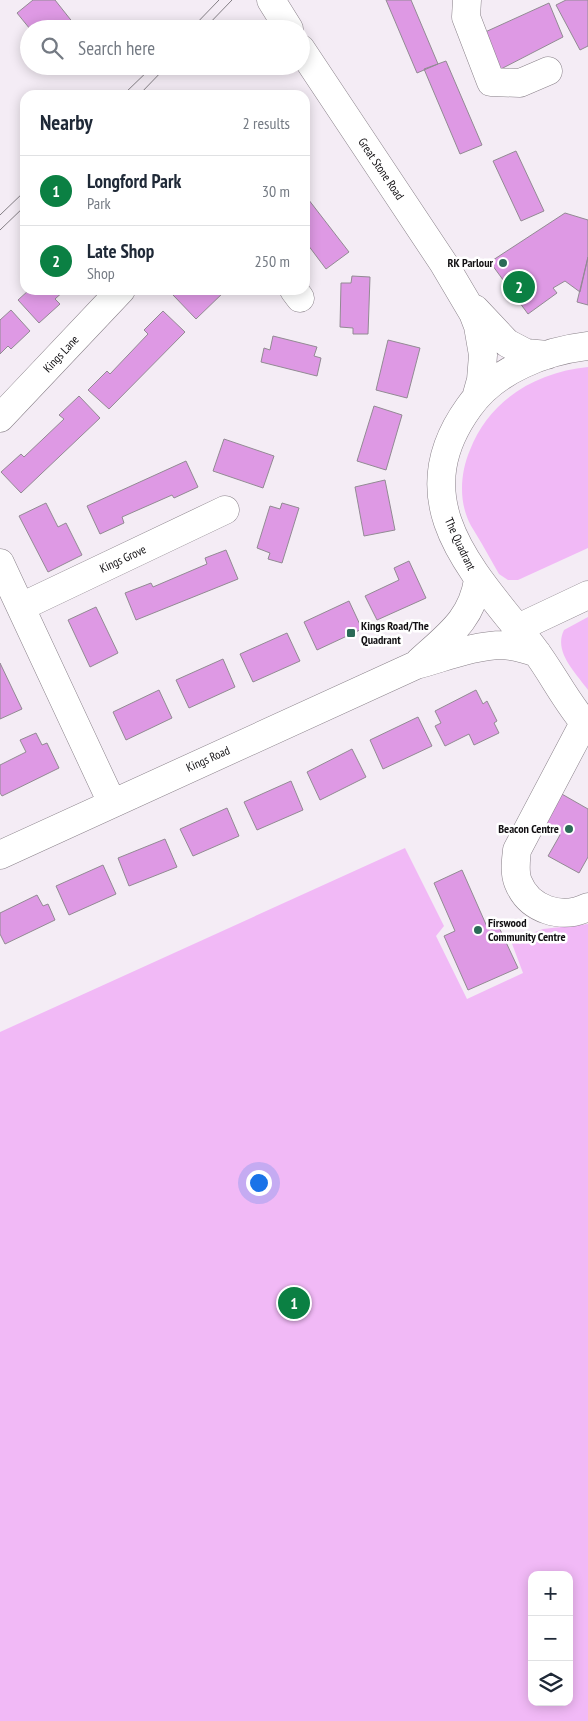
<!DOCTYPE html>
<meta charset="utf-8">
<style>
:root{--surface:#fff;--page:#f6f6f7;--text:#1f2937;--muted:#747a83;--line:#e0e1e3;--accent:#0b8043}
body{margin:0;font-family:"PT Sans Narrow",sans-serif;background:var(--page);color:var(--text)}
.controls{position:absolute;right:15px;bottom:15px;display:grid;overflow:hidden;border-radius:10px;box-shadow:0 2px 12px #0003}
.controls button{width:45px;height:45px;display:grid;place-items:center;padding:0;border:0;border-bottom:1px solid var(--line);background:var(--surface);color:var(--text);font:25px sans-serif}
.you{position:absolute;left:258px;top:1182px;width:18px;height:18px;margin:-12px;border:4px solid #fff;border-radius:50%;background:#1a73e8;box-shadow:0 0 0 8px #1a73e833}
.badge{display:grid;place-items:center;width:32px;height:32px;border-radius:50%;background:var(--accent);color:#fff;font-size:16px;font-weight:700}
.pin{position:absolute;translate:-50% -50%;border:2px solid #fff;box-shadow:0 1px 5px #0006}
.list{margin:0;padding:0;list-style:none}
h2{display:flex;justify-content:space-between;align-items:center;height:65px;margin:0;padding:0 20px;font-size:21px}
h2 small{font-size:16px;font-weight:400;color:var(--muted)}
.list li{display:grid;grid-template-columns:32px 1fr auto;gap:15px;align-items:center;box-sizing:border-box;height:70px;padding:0 20px;border-top:1px solid var(--line)}
.list b{display:block;font-size:19px;white-space:nowrap}
.list p{margin:0;font-size:16px;white-space:nowrap;color:var(--muted)}
.list em{font-size:16px;font-style:normal;color:var(--muted)}
.icon{flex:none;width:28px;height:28px;fill:none;stroke:currentColor;stroke-width:2;stroke-linecap:round;stroke-linejoin:round}
.map{position:relative;flex:none;width:588px;height:1721px;overflow:hidden}
.search{position:absolute;background:var(--surface);box-shadow:0 2px 12px #0003;left:20px;top:20px;width:290px;height:55px;display:flex;align-items:center;gap:12px;box-sizing:border-box;padding:0 18px;border-radius:28px;color:var(--muted);font-size:19px}
.panel{position:absolute;background:var(--surface);box-shadow:0 2px 12px #0003;left:20px;top:90px;width:290px;height:205px;border-radius:15px}
.map>svg:first-child{display:block}
</style>
<div class="map">
<svg width="588" height="1721" viewBox="0 0 588 1721">
<rect width="100%" height="100%" fill="#f4ecf5"/>
<path fill="#f1b9f6" fill-rule="evenodd" d="M588 367V548L518 580H508L499 574C491 560 484 547 476 534 473 529 469 523 467 517 459 496 461 471 470 450 489 400 536 372 588 367Z
M588 617V690C576 673 553 652 564 630Z
M405 848 444 926 436 936 467 999 523 973 511 941 543 929 588 924V1721H0V1032ZM532 1575H569V1702H532Z"/>
<path fill="#de99e4" stroke="#928a93" d="M33 0H55L78 29H30L17 13Z
M386 0H411L438 64 417 73Z
M566 0H588V46L580 50 556 5Z
M549 3 563 37 499 70 483 33Z
M446 61 482 145 460 154 424 69Z
M516 151 544 211 521 221 493 161Z
M305 195 349 252 326 269 305 241Z
M565 213 588 220V257L580 292 565 281 553 288 557 293 528 314 490 262Z
M588 257V305L577 302Z
M352 276 370 277 368 334H353V328L340 327 341 283H351Z
M29 290H65L55 299 60 304 39 323 18 300Z
M178 290H226L196 319 173 295Z
M11 310 30 331 11 349 8 346 0 354V320Z
M163 311 185 332 109 409 88 390 107 371 110 374 148 334 144 330Z
M273 336 317 347 314 356 321 358 317 376 261 362 264 348 270 350Z
M388 340 420 348 407 398 376 390Z
M79 396 100 418 21 493 1 472 21 454 24 457 64 419 59 415Z
M374 406 402 415 386 470 357 461Z
M224 439 274 456 263 488 213 471Z
M186 461 198 487 174 498 172 495 122 517 124 523 100 534 87 506Z
M385 480 395 530 364 536 355 487Z
M46 503 58 527 66 523 82 555 48 572 19 516Z
M282 503 299 508 282 563 268 559 270 553 257 548 270 506 280 509Z
M226 550 238 579 136 620 125 593 151 583 153 587 207 564 205 558Z
M409 561 426 598 377 620 365 596 399 580 394 568Z
M349 601 362 629 317 650 304 622Z
M96 607 118 653 90 667 68 620Z
M287 633 300 661 253 682 240 654Z
M223 659 235 687 189 708 176 680Z
M0 663 22 709 0 719Z
M159 690 172 718 126 740 113 712Z
M476 690 483 704 487 701 497 721 494 723 499 733 474 745 469 734 445 746 435 726 441 723 435 711Z
M418 717 432 746 383 769 370 740Z
M36 733 42 745 47 743 59 768 2 796 0 793V765L26 752 20 740Z
M352 749 366 777 320 800 307 772Z
M291 781 303 810 257 830 244 802Z
M560 793 588 809V857L579 873 548 856 560 835 542 824Z
M227 808 239 836 193 856 180 829Z
M165 839 177 867 129 886 118 858Z
M103 865 116 894 69 915 56 886Z
M462 870 488 929 498 925 518 968 468 990 444 936 455 931 434 883Z
M37 895 43 906 48 904 55 920 5 944 0 934V913Z"/>
<g fill="none" stroke-linecap="round" stroke-linejoin="round">
<defs>
<path id="minor" d="M271 0 289 29
M467 0 466 17 491 82 520 83 548 71
M301 49 444 264 473 313 478 326 483 355 481 380 476 398
M294 290 300 298
M475 309 507 343 526 353 547 355
M588 346C545 351 495 370 469 407 399 504 476 574 534 649 553 674 567 704 588 727
M0 418 121 290
M0 563 112 803
M21 607 225 510
M518 628 588 595
M419 662C447 636 472 620 478 580
M584 723 517 850C516 860 514 872 518 882 529 910 562 920 588 907
M0 855 416 665C443 658 475 645 503 645 515 646 526 649 537 653"/>
</defs>
<use href="#minor" stroke="#898189" stroke-width="29"/>
<use href="#minor" stroke="#fff" stroke-width="28"/>
<path stroke="#847f85" stroke-width="1" d="M191 29 219 0
M204 29 232 0
M123 95 153 66
M139 95 167 66
M0 215 25 191
M0 230 25 206"/>
</g>
<g fill="#2b6a57" stroke="#fff" stroke-width="2">
<circle cx="503" cy="263" r="5"/>
<rect x="346" y="628" width="10" height="10" rx="2.5"/>
<circle cx="569" cy="829" r="5"/>
<circle cx="478" cy="930" r="5"/>
</g>
<g text-anchor="middle" stroke-width="5" stroke-linejoin="round" paint-order="stroke">
<g font-size="12" fill="#121013" stroke="#fff">
<text transform="translate(381 169) rotate(56)" y="4">Great Stone Road</text>
<text transform="translate(61 354) rotate(-47)" y="4">Kings Lane</text>
<text transform="translate(460 544) rotate(65)" y="4">The Quadrant</text>
<text transform="translate(123 559) rotate(-25)" y="4">Kings Grove</text>
<text transform="translate(208 759) rotate(-24)" y="4">Kings Road</text>
</g>
<g font-size="12" font-weight="bold" fill="#121013" stroke="#fff" text-anchor="end">
<text x="493" y="267">RK Parlour</text>
<text x="361" y="630" text-anchor="start">Kings Road/The<tspan x="361" dy="14">Quadrant</tspan></text>
<text x="559" y="833">Beacon Centre</text>
<text x="488" y="927" text-anchor="start">Firswood<tspan x="488" dy="14">Community Centre</tspan></text>
</g>
</g>
</svg>
<div class="controls">
<button>+</button>
<button>−</button>
<button><svg class="icon" aria-label="layers" viewBox="0 0 24 24"><path d="M12 4l9 5-9 5-9-5zM3 14l9 5 9-5"/></svg></button>
</div>
<div class="you"></div>
<div class="pin badge" style="left:294px;top:1303px">1</div>
<div class="pin badge" style="left:519px;top:287px">2</div>
<div class="search"><svg class="icon" aria-label="search" viewBox="0 0 24 24"><circle cx="10" cy="10" r="6"/><path d="M15 15l6 6"/></svg>Search here</div>
<section class="panel">
<h2>Nearby<small>2 results</small></h2>
<ul class="list">
<li><span class="badge">1</span><div><b>Longford Park</b><p>Park</p></div><em>30 m</em></li>
<li><span class="badge">2</span><div><b>Late Shop</b><p>Shop</p></div><em>250 m</em></li>
</ul>
</section>
</div>
